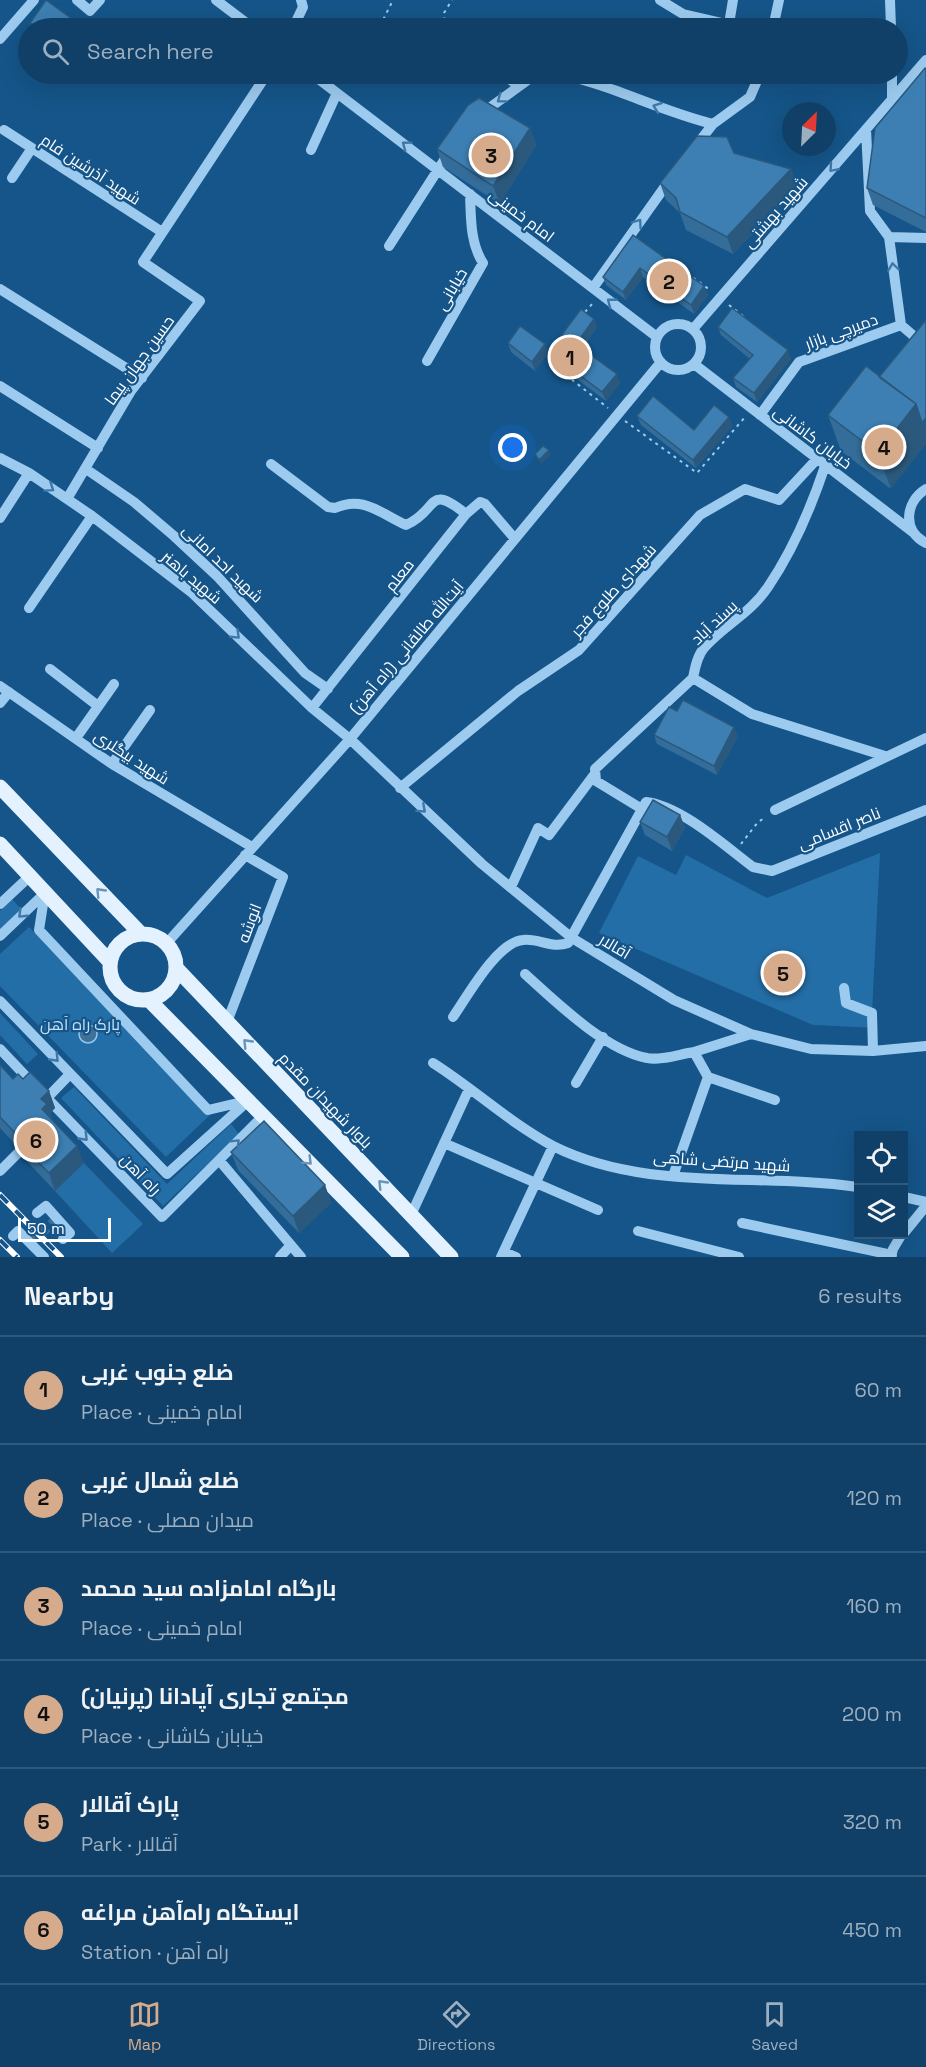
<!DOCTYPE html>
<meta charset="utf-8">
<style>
:root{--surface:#104067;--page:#1e4b70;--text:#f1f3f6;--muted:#9cafc0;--line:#30597b;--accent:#d6ab8b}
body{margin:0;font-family:"Space Grotesk",Cairo,sans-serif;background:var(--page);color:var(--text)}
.controls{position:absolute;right:18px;bottom:18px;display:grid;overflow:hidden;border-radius:0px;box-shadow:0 6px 24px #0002}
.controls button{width:54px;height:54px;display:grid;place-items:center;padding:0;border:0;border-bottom:2px solid var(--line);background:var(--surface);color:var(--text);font:30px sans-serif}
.compass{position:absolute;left:782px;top:102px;width:54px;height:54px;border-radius:50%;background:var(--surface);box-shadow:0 6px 24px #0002;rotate:24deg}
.scale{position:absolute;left:18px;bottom:15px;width:93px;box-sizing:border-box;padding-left:6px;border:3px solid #fff;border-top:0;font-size:16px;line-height:21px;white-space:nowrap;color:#fff;-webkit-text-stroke:4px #155589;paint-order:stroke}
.you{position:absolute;left:513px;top:448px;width:21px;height:21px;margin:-15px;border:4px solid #fff;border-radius:50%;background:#1a73e8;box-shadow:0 0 0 9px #1a73e833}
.badge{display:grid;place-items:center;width:39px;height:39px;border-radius:50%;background:var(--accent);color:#111;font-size:20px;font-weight:700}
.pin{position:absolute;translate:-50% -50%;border:3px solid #fff;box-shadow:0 2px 6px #0006}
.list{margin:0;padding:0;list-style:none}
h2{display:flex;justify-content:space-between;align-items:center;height:78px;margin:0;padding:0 24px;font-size:26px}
h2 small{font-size:20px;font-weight:400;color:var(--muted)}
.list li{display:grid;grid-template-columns:39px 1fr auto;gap:18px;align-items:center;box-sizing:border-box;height:108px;padding:0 24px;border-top:2px solid var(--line)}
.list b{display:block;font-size:22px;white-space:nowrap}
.list p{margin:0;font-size:20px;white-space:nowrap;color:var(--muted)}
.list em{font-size:20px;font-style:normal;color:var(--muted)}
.icon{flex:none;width:33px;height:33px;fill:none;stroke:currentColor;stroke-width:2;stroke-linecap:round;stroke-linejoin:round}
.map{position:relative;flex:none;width:926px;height:1257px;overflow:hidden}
.search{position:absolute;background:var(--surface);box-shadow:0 6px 24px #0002;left:18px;right:18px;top:18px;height:66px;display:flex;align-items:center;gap:15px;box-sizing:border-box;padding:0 21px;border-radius:33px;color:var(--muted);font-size:22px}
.sheet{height:726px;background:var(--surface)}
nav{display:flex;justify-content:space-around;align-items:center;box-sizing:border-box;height:84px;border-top:2px solid var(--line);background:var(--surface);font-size:16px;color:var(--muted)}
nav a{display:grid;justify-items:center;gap:3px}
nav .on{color:var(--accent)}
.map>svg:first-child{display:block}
</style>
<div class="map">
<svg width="926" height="1257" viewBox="0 0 926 1257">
<rect width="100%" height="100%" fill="#155589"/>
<path fill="#246ea7" d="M880 853 872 1013 878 1028 813 1025 599 933 638 856 676 875 686 855 767 898Z
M12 899 21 909 0 929V911Z
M29 927 210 1115 166 1157 0 986V954Z
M0 1013 38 1054 27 1064 0 1035Z
M74 1087 167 1184 231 1124 239 1134 163 1206 61 1098Z
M84 1163 143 1224 112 1253 55 1191Z"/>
<path fill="#417197" stroke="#8ec8f2" stroke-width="1.5" d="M79 1034a9 9 0 1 1 18 0a9 9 0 1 1-18 0Z"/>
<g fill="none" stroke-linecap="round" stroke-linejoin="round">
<path stroke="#386e9b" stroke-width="10" stroke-dasharray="10 5" stroke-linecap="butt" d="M28 1244 56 1220"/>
<path stroke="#9ccbef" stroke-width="2" stroke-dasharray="3 4.5" stroke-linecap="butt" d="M380 26 393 0
M445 28 444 13 452 0
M669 260 710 290
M729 305 743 316
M585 312 593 303
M552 355 548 361 608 408
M625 421 697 473 745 417
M741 844 758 822 766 817"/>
<path stroke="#9ccbef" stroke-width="10" d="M77 0 90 11 100 0
M216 0 253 28
M660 0 683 14 744 28
M890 0 891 28
M729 24 733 0
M293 28 303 7 301 0
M773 28 779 0
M0 39 34 0
M312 74 657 337
M502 74 519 86
M560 74C612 85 660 111 713 124
M892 74V99
M481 114 536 74H552
M866 129 870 211 889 237 901 325
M4 130 162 232
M695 147 713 124 750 97 760 74
M311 150 337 93
M12 178 32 148
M889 237 926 238
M389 246 450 151
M593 288 671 178
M0 289 142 378
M655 347a23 23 0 1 1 46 0a23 23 0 1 1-46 0Z
M901 325 923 344
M693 329 926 60
M427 361 483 263C470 243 471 218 470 194
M694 364 914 533
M0 386 98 448
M760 415 799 362 901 325
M0 458 29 473 92 516 191 592 312 708 350 739 482 864 572 938 674 1000 751 1034 811 1049 873 1051 926 1046
M271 464 328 507 335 508C364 495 381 514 406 525 439 511 426 482 466 514
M86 469 134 502 174 536 217 576 305 673 328 689
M926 489C905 502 902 531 926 543
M67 499 131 391 200 301 143 262 267 74
M0 518 29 473
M29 608 92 516
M50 669 98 706
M693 678 752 714 885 756
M0 686 112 764 252 847
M0 703 9 692
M312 708 466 514 480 502 485 504 515 539
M76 738 114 684
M112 764 150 710
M400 788 518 691 579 650 700 515 745 489 779 500 817 459
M642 809 596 781 595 769 693 678C695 668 697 656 704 648 724 625 750 614 768 587 793 550 811 508 825 466
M775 810 926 738
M511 887 538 828 549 835 594 775
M45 892 39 930 208 1110 246 1101
M0 904 30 876
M0 936 45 893
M166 944 350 739 661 362
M525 974C556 1002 605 1050 647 1058 660 1061 680 1054 694 1052
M844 988 846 1003 872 1013 873 1051
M0 1001 167 1174 248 1101
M453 1017C467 997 497 942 523 940 539 938 552 949 568 943L646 802C681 806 725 846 753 867L772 871 926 810
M227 1022 283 877 245 855
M0 1049 35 1086
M433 1063C474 1089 510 1123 553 1146 647 1193 758 1172 858 1187
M708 1077 775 1100
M576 1083 603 1037
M46 1097 162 1217 263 1116
M47 1098 70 1074
M444 1143 598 1210
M219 1160 301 1257
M0 1171 28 1143
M673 1176 708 1077 694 1052 751 1034
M904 1197 926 1202
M37 1213 46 1206 70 1233 63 1239
M411 1215 469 1089
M742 1223 892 1255
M638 1231 739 1257
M904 1233 926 1206
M13 1236 18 1231 44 1257
M504 1252 516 1257
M280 1257 291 1245
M501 1257 553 1146
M891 1257 893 1249 902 1234"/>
<path stroke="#e4f2ff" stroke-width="15" d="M0 787 141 934
M0 844 110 962
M110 967a33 33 0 1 1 66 0a33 33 0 1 1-66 0Z
M176 968 451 1257
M149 1000 402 1257"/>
<defs>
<path id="rail" d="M0 1195 61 1257
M0 1240 17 1257"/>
</defs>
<use href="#rail" stroke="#fff" stroke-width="6"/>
<use href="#rail" stroke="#155589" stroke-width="4" stroke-dasharray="11" stroke-linecap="butt"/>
</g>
<path fill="#346d99" d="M72 19 76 28H32L30 23Z
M926 69V232L873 205 867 188Z
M530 128 536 145 500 204 443 167 437 149Z
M791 169 797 186 733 254 686 230 680 213 666 200 660 183Z
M633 235 704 286 708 295 694 314 643 277 626 300 606 285 603 277Z
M597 327 583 348 620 383 606 401 553 361 549 352Z
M718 327 791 359 757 402 736 387 733 378 750 359 721 335Z
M508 343 548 353 535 371 511 352Z
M866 366 891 489 841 451 828 415Z
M637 416 694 430 729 417 732 426 696 468 641 425Z
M677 711 738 736 717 775 657 744 654 735Z
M680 815 685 828 672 851 645 835 640 822Z
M0 1065 13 1079H23L49 1091 55 1108 50 1113 53 1121 84 1163 55 1191 21 1155 17 1146 0 1128Z
M231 1152 325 1185 331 1203 299 1233 238 1170Z"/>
<path fill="#2b597d" d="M72 19 76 28H65Z
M530 128 536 145 500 204 493 186Z
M791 169 797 186 733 254 727 237Z
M640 268 643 277 626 300 623 292Z
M704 286 708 295 694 314 691 305Z
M594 319 597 327 580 352 576 344Z
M545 344 548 353 535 371 532 362Z
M788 350 791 359 757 402 754 393Z
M617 374 620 383 606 401 602 392Z
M916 404 926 418V444L891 489 878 453Z
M729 417 732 426 696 468 693 460Z
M549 450 551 455 541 464 539 460Z
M734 727 738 736 717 775 714 766Z
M680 815 685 828 672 851 667 837Z
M49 1091 55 1108 50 1113 53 1122 42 1109 41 1099Z
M77 1146 84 1163 55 1191 49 1173Z
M325 1185 331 1203 299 1233 293 1216Z"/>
<path fill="#3d7fb2" stroke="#2b597d" stroke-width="1.5" d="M46 0 72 19 65 28H38L30 23Z
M925 68 926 69V218L867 188 875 128Z
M479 98 530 128 493 186 437 149 468 105Z
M697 136 727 137 734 153 791 169 727 237 680 212 676 198 660 183Z
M633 235 704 286 691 305 640 268 623 292 603 277Z
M732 308 788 350 754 393 733 378 753 355 718 327Z
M581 309 594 319 576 344 617 374 602 392 549 352Z
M926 320V418L922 423 916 404 879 377Z
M520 326 545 344 532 362 508 343Z
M866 366 916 404 878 453 828 415Z
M653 396 694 430 714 405 729 417 693 460 637 416Z
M543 446 549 450 539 460 535 454Z
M683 700 734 727 714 766 654 735 669 707 677 711Z
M653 800 680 815 667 837 640 822Z
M0 1065 13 1079 18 1074 23 1079 30 1072 49 1091 41 1099 47 1104 42 1109 77 1146 49 1173 14 1138 16 1134 0 1117Z
M264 1121 325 1185 293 1216 231 1152Z"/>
<defs><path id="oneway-chevron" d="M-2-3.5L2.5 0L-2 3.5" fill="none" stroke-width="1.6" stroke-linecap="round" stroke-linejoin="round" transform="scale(1.5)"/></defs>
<g stroke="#3e78a8">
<use href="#oneway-chevron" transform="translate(501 99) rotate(143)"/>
<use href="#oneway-chevron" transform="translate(657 107) rotate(-159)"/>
<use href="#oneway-chevron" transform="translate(406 145) rotate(-143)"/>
<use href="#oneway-chevron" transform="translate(833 168) rotate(131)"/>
<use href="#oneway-chevron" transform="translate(638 223) rotate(-55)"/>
<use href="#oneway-chevron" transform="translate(893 267) rotate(-98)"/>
<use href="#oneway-chevron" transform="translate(611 302) rotate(-142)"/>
<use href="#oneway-chevron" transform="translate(50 488) rotate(34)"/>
<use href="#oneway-chevron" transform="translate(236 635) rotate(44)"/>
<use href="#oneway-chevron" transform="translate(422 809) rotate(42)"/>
<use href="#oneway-chevron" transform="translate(22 914) rotate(136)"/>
<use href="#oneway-chevron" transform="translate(55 1058) rotate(46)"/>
<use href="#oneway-chevron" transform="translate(84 1137) rotate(46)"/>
<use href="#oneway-chevron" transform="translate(236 1143) rotate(-45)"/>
</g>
<g stroke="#6894b8">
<use href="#oneway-chevron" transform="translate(100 892) rotate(-134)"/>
<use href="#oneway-chevron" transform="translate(247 1043) rotate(-134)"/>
<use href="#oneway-chevron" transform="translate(308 1161) rotate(45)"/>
<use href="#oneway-chevron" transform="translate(382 1184) rotate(-134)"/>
</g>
<g text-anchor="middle" stroke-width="4.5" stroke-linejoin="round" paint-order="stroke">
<g font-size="16" fill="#fff" stroke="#155589">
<text transform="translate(91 169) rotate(33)" y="6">شهید آذرشین فام</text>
<text transform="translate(775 212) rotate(-49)" y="6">شهید بهشتی</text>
<text transform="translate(522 215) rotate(37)" y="6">امام خمینی</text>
<text transform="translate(451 289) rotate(-60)" y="6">خیابانی</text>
<text transform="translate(841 331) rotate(-20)" y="6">دمیرچی بازار</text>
<text transform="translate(139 360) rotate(-54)" y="6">حسین جهان پیما</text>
<text transform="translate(813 437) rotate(37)" y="6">خیابان کاشانی</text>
<text transform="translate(223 563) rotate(44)" y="6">شهید احد امانی</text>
<text transform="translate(399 575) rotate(-52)" y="6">معلم</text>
<text transform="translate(192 577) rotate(40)" y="6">شهید باهنر</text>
<text transform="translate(613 590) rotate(-48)" y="6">شهدای طلوع فجر</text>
<text transform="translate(714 622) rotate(-43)" y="6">پسند آباد</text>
<text transform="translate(406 647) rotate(-50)" y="6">(راه آهن) آیت‌الله طالقانی</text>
<text transform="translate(132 757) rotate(33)" y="6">شهید بیگلری</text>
<text transform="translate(839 828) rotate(-22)" y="6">ناصر اقسامی</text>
<text transform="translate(249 923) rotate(-69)" y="6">انوشه</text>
<text transform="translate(615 946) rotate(31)" y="6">آقالار</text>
<text transform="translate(326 1100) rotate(46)" y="6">بلوار شهیدان مقدم</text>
<text transform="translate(722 1161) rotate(4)" y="6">شهید مرتضی شاهی</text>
<text transform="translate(141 1174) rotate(46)" y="6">راه آهن</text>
</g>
<g font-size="16" fill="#c2e2fb" stroke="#155589">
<text x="80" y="1030">پارک راه آهن</text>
</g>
</g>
</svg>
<div class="controls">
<button><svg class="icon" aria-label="locate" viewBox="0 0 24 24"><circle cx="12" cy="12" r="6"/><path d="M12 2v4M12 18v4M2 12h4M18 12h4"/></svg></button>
<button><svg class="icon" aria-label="layers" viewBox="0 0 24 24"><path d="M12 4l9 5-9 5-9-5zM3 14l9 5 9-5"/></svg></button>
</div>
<svg class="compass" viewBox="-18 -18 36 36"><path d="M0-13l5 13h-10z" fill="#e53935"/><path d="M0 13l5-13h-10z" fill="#9cafc0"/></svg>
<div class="scale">50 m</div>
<div class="you"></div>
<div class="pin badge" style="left:570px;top:357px">1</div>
<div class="pin badge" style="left:669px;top:281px">2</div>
<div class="pin badge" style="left:491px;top:155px">3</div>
<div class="pin badge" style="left:884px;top:447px">4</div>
<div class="pin badge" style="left:783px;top:973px">5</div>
<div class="pin badge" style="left:36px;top:1140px">6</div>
<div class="search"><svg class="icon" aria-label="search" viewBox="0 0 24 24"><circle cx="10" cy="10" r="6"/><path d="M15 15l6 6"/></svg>Search here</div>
</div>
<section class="sheet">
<h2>Nearby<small>6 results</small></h2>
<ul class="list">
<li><span class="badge">1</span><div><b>ضلع جنوب غربی</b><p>Place · امام خمینی</p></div><em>60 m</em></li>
<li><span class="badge">2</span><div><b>ضلع شمال غربی</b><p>Place · میدان مصلی</p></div><em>120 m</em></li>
<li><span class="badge">3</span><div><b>بارگاه امامزاده سید محمد</b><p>Place · امام خمینی</p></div><em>160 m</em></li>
<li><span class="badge">4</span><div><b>مجتمع تجاری آپادانا (پرنیان)</b><p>Place · خیابان کاشانی</p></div><em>200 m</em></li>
<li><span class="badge">5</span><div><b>پارک آقالار</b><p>Park · آقالار</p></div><em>320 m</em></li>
<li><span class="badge">6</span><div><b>ایستگاه راه‌آهن مراغه</b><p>Station · راه آهن</p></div><em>450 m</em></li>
</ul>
</section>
<nav>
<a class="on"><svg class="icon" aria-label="map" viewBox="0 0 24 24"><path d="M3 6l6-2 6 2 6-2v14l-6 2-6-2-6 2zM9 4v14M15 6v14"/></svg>Map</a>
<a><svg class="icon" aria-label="directions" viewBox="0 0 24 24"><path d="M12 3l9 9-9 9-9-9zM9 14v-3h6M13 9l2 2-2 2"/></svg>Directions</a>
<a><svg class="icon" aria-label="saved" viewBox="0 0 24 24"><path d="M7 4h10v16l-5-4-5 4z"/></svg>Saved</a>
</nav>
